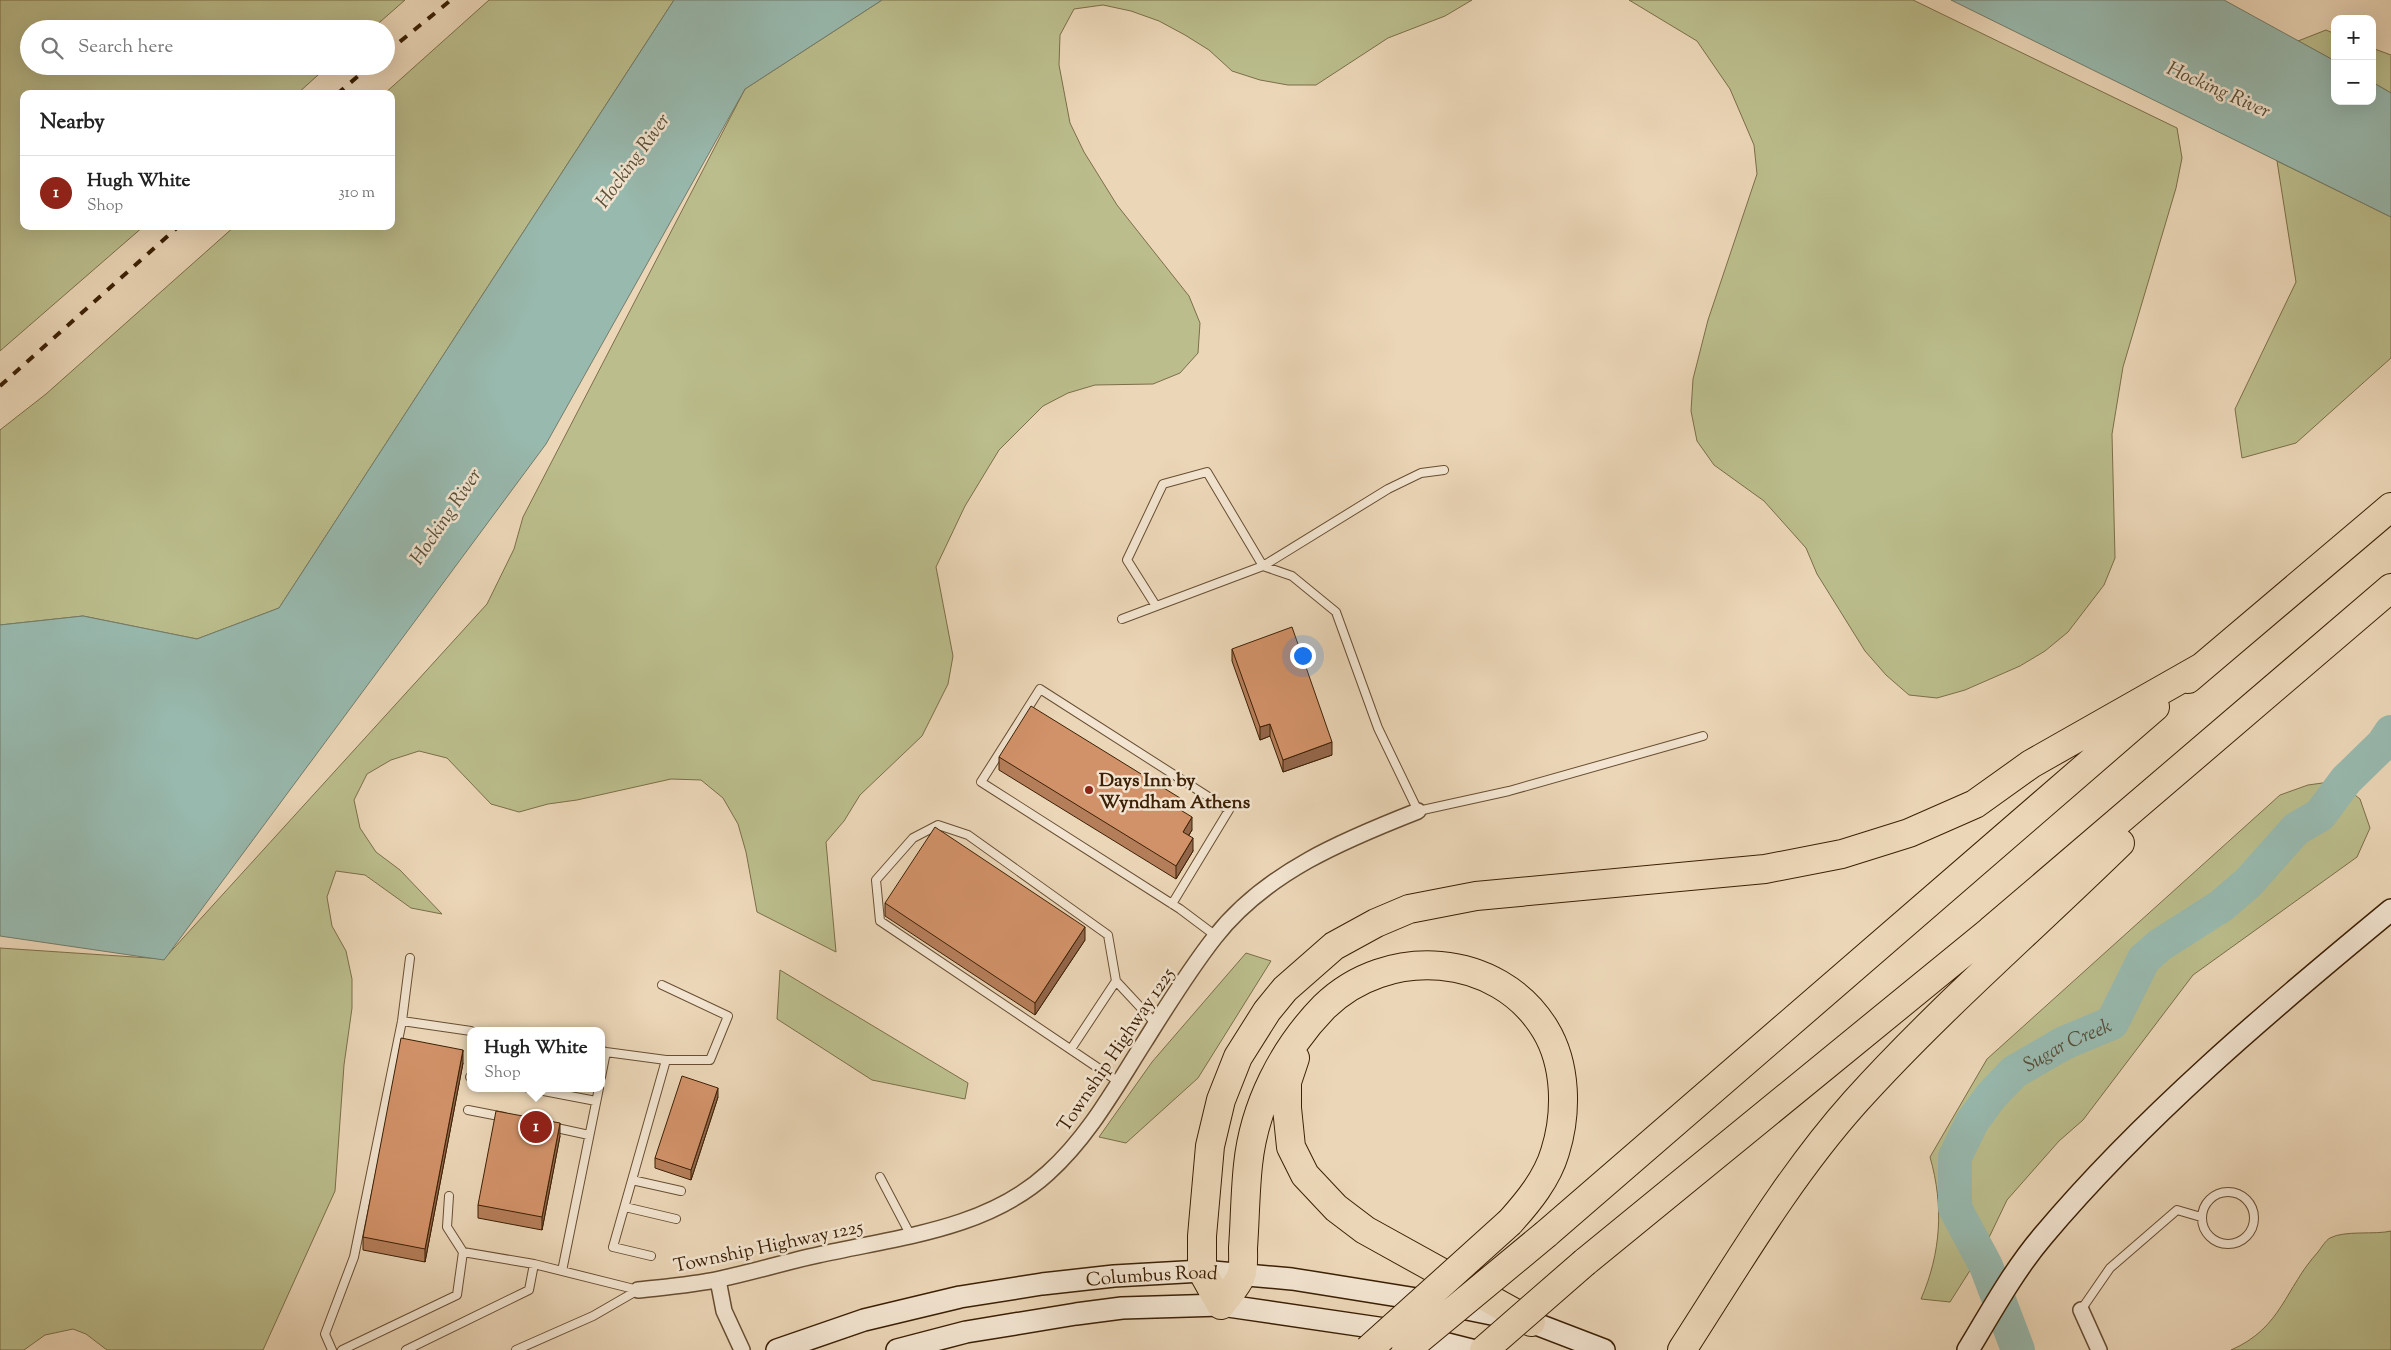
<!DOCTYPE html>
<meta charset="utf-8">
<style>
:root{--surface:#fff;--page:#f6f6f6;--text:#222;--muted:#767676;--line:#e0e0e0;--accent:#8f2418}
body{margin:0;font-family:"Sorts Mill Goudy",serif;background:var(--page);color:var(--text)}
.controls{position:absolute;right:15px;top:15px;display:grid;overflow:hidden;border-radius:10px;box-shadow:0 5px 20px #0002}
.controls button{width:45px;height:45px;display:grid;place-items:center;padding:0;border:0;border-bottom:1px solid var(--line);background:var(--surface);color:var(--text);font:25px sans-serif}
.you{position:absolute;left:1302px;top:655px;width:18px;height:18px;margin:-12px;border:4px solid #fff;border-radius:50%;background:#1a73e8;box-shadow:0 0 0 8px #1a73e833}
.badge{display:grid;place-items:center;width:32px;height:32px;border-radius:50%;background:var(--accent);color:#fff;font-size:16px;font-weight:700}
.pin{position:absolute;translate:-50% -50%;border:2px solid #fff;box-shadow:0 1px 5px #0006}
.popup{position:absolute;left:467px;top:1027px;width:138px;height:65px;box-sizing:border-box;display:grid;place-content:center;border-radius:10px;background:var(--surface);filter:drop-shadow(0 1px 4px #0005);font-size:16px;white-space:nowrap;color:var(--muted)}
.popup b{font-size:19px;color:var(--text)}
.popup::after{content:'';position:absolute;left:50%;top:100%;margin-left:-10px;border:10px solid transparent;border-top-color:var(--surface)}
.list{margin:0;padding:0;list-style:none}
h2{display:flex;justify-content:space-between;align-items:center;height:65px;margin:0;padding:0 20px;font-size:21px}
h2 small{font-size:16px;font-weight:400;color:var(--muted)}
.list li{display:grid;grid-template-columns:32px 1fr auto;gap:15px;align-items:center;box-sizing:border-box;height:75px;padding:0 20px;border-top:1px solid var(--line)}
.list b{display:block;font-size:19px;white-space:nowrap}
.list p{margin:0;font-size:16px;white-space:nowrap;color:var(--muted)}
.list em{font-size:16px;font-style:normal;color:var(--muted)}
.icon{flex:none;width:28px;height:28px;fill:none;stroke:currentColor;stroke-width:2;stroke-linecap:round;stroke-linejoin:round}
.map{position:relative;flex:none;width:2391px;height:1350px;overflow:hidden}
.search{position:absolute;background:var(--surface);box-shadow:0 5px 20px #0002;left:20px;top:20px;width:375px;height:55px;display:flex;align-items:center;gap:12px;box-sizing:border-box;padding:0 18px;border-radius:28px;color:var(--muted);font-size:19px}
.panel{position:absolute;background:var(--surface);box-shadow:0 5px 20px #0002;left:20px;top:90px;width:375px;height:140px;border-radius:10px}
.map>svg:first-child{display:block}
</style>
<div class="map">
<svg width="2391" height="1350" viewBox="0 0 2391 1350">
<rect width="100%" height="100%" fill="#ebd6b7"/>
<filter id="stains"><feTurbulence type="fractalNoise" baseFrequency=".004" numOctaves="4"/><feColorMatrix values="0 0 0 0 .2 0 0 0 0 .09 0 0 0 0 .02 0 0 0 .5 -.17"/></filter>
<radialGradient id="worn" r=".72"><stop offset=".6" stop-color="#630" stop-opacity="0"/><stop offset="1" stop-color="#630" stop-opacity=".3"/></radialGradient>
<path fill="#bbbd8c" stroke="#7c6e48" d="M0 0H405L372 29H29V66H328L297 94H24V226H144L0 351Z
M489 0H674L279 608 197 639 83 616 0 625V430L46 394 235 226H391V94H384Z
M882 0H1472L1445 16 1388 38 1316 85H1288L1260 80 1232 71 1209 50 1185 35 1159 21 1131 11 1103 5 1074 9 1060 35 1059 65 1070 123 1084 152 1117 205 1189 296 1200 323 1198 353 1180 373 1153 384 1095 385 1068 393 1043 406 999 450 965 506 936 567 953 656 948 684 922 736 860 795 844 821 826 842 836 952 757 912 746 852 738 824 723 798 701 780 671 779 577 800 548 804 519 812 491 804 447 758 419 751 391 760 367 774 354 800 360 828 376 852 400 870 442 914 411 908 365 875 336 871 327 897 332 926 346 951 352 979V1008L344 1065 335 1191 263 1350H107L86 1334 73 1329 45 1335 24 1350H0V948L164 959 487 604 514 549 523 517 745 89Z
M1629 0H1913L2177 128 2182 158 2176 188 2123 367 2112 434 2115 558 2104 585 2068 632 2045 651 2020 666 1965 690 1937 698 1909 695 1886 675 1865 651 1817 574 1806 548 1764 501 1714 465 1697 441 1691 411 1693 379 1708 320 1757 174 1754 145 1730 89 1697 41Z
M2326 30 2335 34V61L2298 41Z
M2372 48 2391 55V93L2372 82Z
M2277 161 2391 217V358L2296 443 2242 458 2235 409 2296 282Z
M2337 781 2360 799 2370 828 2357 857 2193 975 2083 1120 2059 1141 2007 1200 1983 1250 1950 1302 1921 1299C1941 1253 1944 1206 1930 1157L1987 1059 2280 795 2308 785Z
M1246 953 1271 961 1198 1078 1126 1143 1099 1137 1152 1062Z
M780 970 968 1083 965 1099 872 1080 777 1019Z
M2391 1231V1350H2231C2282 1328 2285 1288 2318 1252 2321 1248 2326 1240 2330 1238 2345 1230 2375 1235 2391 1231Z"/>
<path fill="#98b9ae" stroke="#737c6a" d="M674 0H882L745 89 546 444 164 960 0 936V625L83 616 197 639 279 608Z
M1951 0H2224L2335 61V101H2372V82L2391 93V217Z"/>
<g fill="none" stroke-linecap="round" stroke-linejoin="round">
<path stroke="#98b9ae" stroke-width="34" id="s1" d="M2018 1350 1986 1266 1955 1208V1157L1972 1122 1991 1096 2014 1072 2064 1043 2112 1023 2144 959 2160 945 2221 906 2248 883 2296 829 2320 815 2346 780 2383 744 2391 732"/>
<defs>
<path id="service" d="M1156 606 1127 560 1163 484 1207 472 1263 566 1388 489 1421 473 1444 470
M1122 619 1263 566 1292 576 1336 612 1378 728 1418 811 1509 791 1703 736
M1172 904 1229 810 1040 689 981 782 1180 909 1216 936
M402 1021 471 1031
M1071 1049 1116 981
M606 1052 666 1060H710L728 1016 662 985
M470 1077H471
M601 1077 606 1052 603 1051
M1119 1082 880 921 876 880 913 838 938 825 968 835 1108 935 1116 981 1156 1024
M528 1088 596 1101
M468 1110 504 1117
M552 1127 589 1135
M880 1177 911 1236
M632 1180 681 1191
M2202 1218a26 26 0 1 1 52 0a26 26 0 1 1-52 0Z
M625 1207 676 1219
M463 1252 534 1264 638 1290
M651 1256 613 1247 666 1060
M562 1271 599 1088
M2081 1310 2110 1268 2177 1210 2201 1217
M332 1350 325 1334 354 1257 402 1021 410 958
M342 1350 457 1295 463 1252 447 1227 449 1196
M406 1350 529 1290 534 1264
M516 1350 593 1316 638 1290"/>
<path id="minor" d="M718 1280 724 1311 742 1350
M638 1290C665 1287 693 1285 720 1279 753 1272 785 1262 818 1255 897 1237 986 1230 1048 1173 1089 1136 1115 1088 1145 1041 1167 1006 1189 970 1215 937 1266 872 1344 840 1418 811
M2081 1310 2099 1350"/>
<g id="secondary">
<path id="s2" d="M777 1350 864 1320 960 1297 1042 1284 1114 1276 1202 1271 1292 1279 1423 1300 1531 1322 1604 1350"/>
<path d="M897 1350 966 1332 1076 1314 1122 1308 1221 1305 1392 1330 1471 1350"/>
<path d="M1968 1350C1991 1312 2014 1270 2043 1236 2143 1117 2271 1009 2391 910"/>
</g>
<path id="motorway" d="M2188 679 2391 507
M1295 1058 1287 1082V1108L1291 1147 1305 1175 1336 1208 1365 1230 1531 1322
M1510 1222C1528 1202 1547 1179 1555 1152 1567 1114 1567 1065 1545 1029 1498 952 1387 945 1324 1007 1283 1049 1254 1106 1248 1165 1245 1193 1245 1221 1243 1248 1243 1256 1244 1269 1241 1276 1237 1286 1227 1296 1221 1305L1202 1271V1236L1210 1146 1221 1100 1238 1057 1267 1011 1285 989 1334 946 1376 923 1409 909 1476 896 1765 869 1842 854 1909 833 1975 804 2031 764 2202 667
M1546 1234 2155 707
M1585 1262 1990 931 2391 588
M1682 1350C1737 1265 1788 1177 1855 1102 1938 1010 2032 929 2120 843"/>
</defs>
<use href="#service" stroke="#684e32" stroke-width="10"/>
<use href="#minor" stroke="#684e32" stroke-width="18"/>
<use href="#secondary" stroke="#3c2005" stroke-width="24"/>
<use href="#motorway" stroke="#3c2005" stroke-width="30"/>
<use href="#service" stroke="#f2e4d0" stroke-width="8"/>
<use href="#minor" stroke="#f2e4d0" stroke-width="15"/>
<use href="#secondary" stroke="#f2e4d0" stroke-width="21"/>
<use href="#motorway" stroke="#ebd6b7" stroke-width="28"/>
<path stroke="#3c2005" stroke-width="4" stroke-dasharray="9 9" stroke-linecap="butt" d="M386 53 451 0
M337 94 370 66
M0 386 179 226"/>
<defs>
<path id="motorway-bridge" d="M1368 1350 1510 1222
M1406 1350 1546 1234
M1484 1350 1585 1262"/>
</defs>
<use href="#motorway-bridge" stroke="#3c2005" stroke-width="30" stroke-linecap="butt"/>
<use href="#motorway-bridge" stroke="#ebd6b7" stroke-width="28"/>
</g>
<path fill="#b57e5a" stroke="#3c2005" d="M1232 649 1332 755 1283 772 1270 736 1260 740 1232 661Z
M999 757 1180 810 1192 830 1189 835 1193 851 1176 879 999 770Z
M885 903 1085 940 1035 1015 885 916Z
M463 1063 425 1262 363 1250V1237Z
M718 1097 691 1180 655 1168V1158Z
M560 1136 542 1230 478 1218V1205Z"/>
<path fill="#93664a" stroke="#3c2005" d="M1270 724V736L1260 740V727Z
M1332 742V755L1283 772V760Z
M1180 798V811L1174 806Z
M1192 817V830L1183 844V832Z
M1193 838V851L1176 879V866Z
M1085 927V940L1035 1015V1003Z
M463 1050V1063L425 1262V1249Z
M718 1088V1097L691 1180V1170Z
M560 1123V1136L542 1230V1217Z"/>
<path fill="#d29269" stroke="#3c2005" d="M1292 627 1332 742 1283 760 1270 724 1260 727 1232 649Z
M1031 706 1180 798 1174 806 1192 817 1183 832 1193 838 1176 866 999 757Z
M935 827 1085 927 1035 1003 885 903Z
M401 1038 463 1050 425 1249 363 1237Z
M682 1076 718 1088 691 1170 655 1158Z
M496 1111 560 1123 542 1217 478 1205Z"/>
<circle fill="#8f2418" stroke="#f2e4d0" stroke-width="2" cx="1089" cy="790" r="5"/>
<g text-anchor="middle" stroke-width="5" stroke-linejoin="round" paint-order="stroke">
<g font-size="19" font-weight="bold" fill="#3c2005" stroke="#f2e4d0" text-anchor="start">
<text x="1099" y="786">Days Inn by<tspan x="1099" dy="22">Wyndham Athens</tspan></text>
</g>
<g font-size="19" fill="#3c2005" stroke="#f2e4d0">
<text transform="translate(1115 1049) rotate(-56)" y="7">Township Highway 1225</text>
<text transform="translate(768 1245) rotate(-12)" y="7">Township Highway 1225</text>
<text dy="7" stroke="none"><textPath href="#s2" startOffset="384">Columbus Road</textPath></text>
</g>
<g font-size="20" font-style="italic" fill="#584e38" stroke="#f2e4d0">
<text transform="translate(2219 89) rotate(24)" y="7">Hocking River</text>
<text transform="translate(632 160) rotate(-54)" y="7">Hocking River</text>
<text transform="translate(445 516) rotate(-56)" y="7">Hocking River</text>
<text dy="7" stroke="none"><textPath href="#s1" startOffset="371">Sugar Creek</textPath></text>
</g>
</g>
<rect width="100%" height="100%" filter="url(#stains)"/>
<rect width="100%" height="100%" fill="url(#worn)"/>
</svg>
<div class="controls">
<button>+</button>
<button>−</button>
</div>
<div class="you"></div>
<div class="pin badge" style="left:536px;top:1127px">1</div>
<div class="popup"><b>Hugh White</b>Shop</div>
<div class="search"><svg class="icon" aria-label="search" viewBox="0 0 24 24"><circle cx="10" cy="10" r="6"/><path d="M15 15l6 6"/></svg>Search here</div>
<section class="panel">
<h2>Nearby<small></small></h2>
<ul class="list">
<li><span class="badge">1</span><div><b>Hugh White</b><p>Shop</p></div><em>310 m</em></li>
</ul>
</section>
</div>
